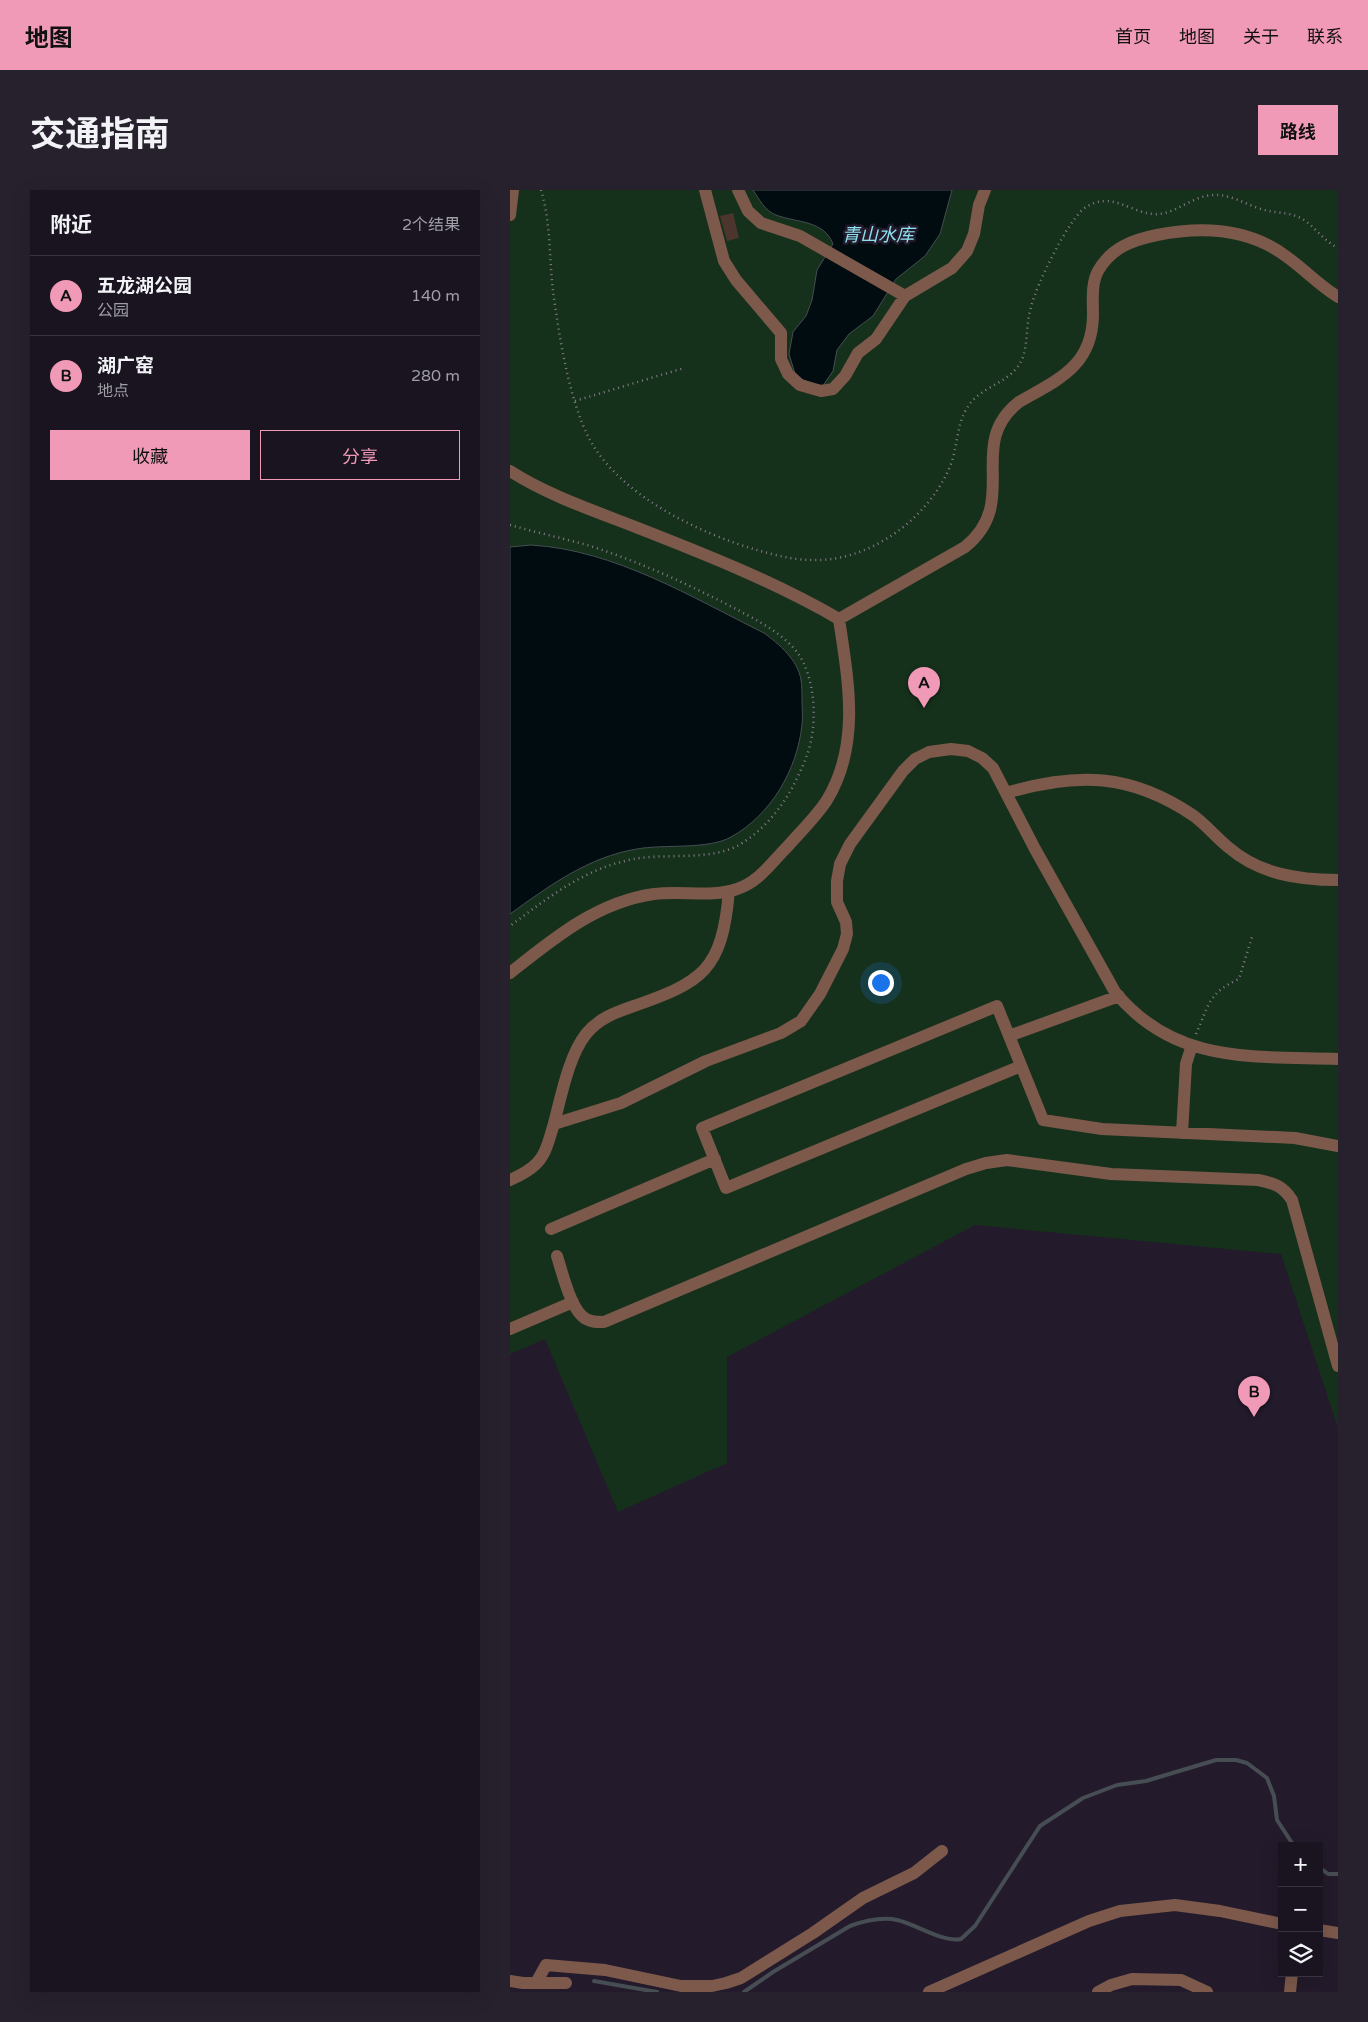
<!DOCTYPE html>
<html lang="zh">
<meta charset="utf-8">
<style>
:root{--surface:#1a1420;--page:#27212d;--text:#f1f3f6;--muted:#9f9ea5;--line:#38333e;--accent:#f09ab7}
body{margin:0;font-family:"Varela Round","Noto Sans SC",sans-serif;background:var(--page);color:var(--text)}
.controls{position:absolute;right:15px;bottom:15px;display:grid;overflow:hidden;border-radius:0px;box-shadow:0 5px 20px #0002}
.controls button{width:45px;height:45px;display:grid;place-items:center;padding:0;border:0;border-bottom:1px solid var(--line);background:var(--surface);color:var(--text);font:25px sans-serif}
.you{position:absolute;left:370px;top:792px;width:18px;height:18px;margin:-12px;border:4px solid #fff;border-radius:50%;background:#1a73e8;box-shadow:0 0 0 8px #1a73e833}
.badge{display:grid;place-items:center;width:32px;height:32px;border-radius:50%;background:var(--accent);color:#111;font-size:16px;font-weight:700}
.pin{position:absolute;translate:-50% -41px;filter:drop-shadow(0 1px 2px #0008)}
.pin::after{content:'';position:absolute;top:26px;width:18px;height:15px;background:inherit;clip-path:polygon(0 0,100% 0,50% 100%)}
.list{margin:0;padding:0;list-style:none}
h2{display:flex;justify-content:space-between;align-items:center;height:65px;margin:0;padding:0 20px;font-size:21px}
h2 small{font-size:16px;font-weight:400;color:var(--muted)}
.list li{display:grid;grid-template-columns:32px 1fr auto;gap:15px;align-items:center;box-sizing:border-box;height:80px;padding:0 20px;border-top:1px solid var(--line)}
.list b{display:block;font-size:19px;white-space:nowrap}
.list p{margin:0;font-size:16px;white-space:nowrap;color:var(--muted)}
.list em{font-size:16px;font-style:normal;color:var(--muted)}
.actions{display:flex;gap:10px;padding:15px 20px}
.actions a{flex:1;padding:11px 0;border:1px solid var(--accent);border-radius:0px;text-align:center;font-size:18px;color:var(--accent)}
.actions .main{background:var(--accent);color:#111}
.icon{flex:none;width:28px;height:28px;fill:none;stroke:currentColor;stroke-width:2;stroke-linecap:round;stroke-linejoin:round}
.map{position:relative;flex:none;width:828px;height:1802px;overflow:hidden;border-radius:0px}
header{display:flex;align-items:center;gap:30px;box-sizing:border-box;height:70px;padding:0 25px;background:var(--accent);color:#111}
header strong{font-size:24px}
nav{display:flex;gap:28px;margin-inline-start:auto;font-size:18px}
.intro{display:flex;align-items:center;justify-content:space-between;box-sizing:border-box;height:120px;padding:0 30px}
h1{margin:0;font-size:35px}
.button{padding:12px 22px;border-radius:0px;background:var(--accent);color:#111;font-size:18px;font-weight:700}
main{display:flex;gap:30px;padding:0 30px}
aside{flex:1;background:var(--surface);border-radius:0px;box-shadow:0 5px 20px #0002}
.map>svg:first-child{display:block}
</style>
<header>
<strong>地图</strong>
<nav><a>首页</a><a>地图</a><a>关于</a><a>联系</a></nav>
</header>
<div class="intro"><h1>交通指南</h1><a class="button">路线</a></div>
<main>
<aside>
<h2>附近<small>2个结果</small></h2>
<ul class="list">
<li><span class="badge">A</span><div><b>五龙湖公园</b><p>公园</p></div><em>140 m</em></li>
<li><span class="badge">B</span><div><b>湖广窑</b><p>地点</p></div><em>280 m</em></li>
</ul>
<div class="actions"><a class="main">收藏</a><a>分享</a></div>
</aside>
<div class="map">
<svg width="828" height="1802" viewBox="0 0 828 1802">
<rect width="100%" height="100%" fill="#231a2b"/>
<path fill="#16311b" d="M0 0H828V1238L771 1064 465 1035 217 1167V1273L108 1322 35 1149 0 1164Z"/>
<path fill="#000c10" stroke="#464d53" d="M243 0H442L430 44 415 66 386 89 363 126 339 144 327 160 323 181 312 197 286 187 279 164 283 142 296 126 302 110 307 80 323 54C314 30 287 33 266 25 255 21 249 9 243 0Z
M21 355C105 360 181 407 254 443 269 454 288 470 291 490 292 496 292 503 292 509 292 517 293 527 292 535 287 580 261 625 221 647 198 660 153 654 127 659 78 667 39 696 0 724V357Z"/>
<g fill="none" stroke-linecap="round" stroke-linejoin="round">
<path stroke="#464d53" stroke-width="4" d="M809 1677 818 1684H828
M84 1791 147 1802
M234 1802 263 1782 340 1736C354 1731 373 1727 387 1730 406 1734 433 1753 451 1749L465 1736 530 1636 573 1608 607 1595 636 1591 706 1570H726L737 1573 757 1588 764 1606 767 1630 784 1656"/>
</g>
<path fill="#4b352d" d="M223 23 229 48 217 51 210 26Z"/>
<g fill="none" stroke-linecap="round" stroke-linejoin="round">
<path stroke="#847c8b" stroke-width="2.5" stroke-dasharray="1 4" stroke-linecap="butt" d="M31 0C41 33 39 68 43 101 49 145 59 211 80 250 110 305 188 343 247 360 268 366 288 371 310 370 364 368 417 328 439 279 448 259 446 235 457 218 470 195 503 194 513 167 518 152 516 133 521 117 526 96 558 29 576 17 602 1 619 22 643 24 664 26 681 6 703 5 720 4 735 14 751 19 766 24 780 21 794 30 807 39 814 51 828 58
M65 211 174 178
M0 335C25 342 51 348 77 355 128 371 178 394 226 419 248 431 271 442 287 462 306 488 308 535 297 565 284 600 263 635 229 655 201 671 156 663 124 669 75 678 39 707 0 736
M686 844C699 815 698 803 729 789L742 747"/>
<path stroke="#7c594b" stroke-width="12" d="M195 0 214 71 226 90 271 143V169L278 184 290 195 311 201 323 199 335 186 348 163 366 149 395 106 442 78 457 61 464 44 469 15 475 0
M228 0 238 21 251 33 290 46 395 106
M0 25 3 0
M0 281C39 306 85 321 128 338 197 365 265 392 329 429
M329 429 455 357C512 311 454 255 509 212 547 190 582 177 583 126 583 111 581 94 588 81 601 58 622 50 647 45 693 36 739 38 777 67 795 80 810 96 828 107
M496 603C567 582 621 583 684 626 696 635 706 647 718 657 749 684 788 690 828 690
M0 783C44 748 87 712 144 704 171 700 201 708 227 699 249 692 262 672 278 656 291 641 306 627 317 610 351 554 338 490 329 429
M499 846 609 806
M511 876 216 998 192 938 487 816 533 930 592 939 785 948 828 956
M44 934 111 913 196 871 271 843 291 831 310 804 333 759 337 744 336 732 327 712V691L330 674 340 654 393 581 405 569 419 562 441 559 458 561 472 568 483 578 525 659 605 802C665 875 743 866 828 869
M672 943 676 874 682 855
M0 990C9 986 19 981 26 974 36 965 39 949 43 937 51 908 58 867 76 844 88 829 104 823 121 817 193 792 212 781 219 701
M41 1039 205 969
M47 1066C52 1082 60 1115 72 1126 78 1132 86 1132 94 1132L456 979 476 973 497 970 601 984 748 990C764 993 773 996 782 1010L828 1176
M0 1139 63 1112
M809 1740 828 1743
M0 1791 13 1793H56
M26 1793 36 1775 95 1780 171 1796H202L216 1793 231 1788 303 1743 353 1708 404 1683 432 1661
M419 1802 579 1731 610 1721 665 1715 710 1721 772 1734
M588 1802 601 1795 622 1789 671 1790 697 1802
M780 1802 782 1783"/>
</g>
<g text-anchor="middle" stroke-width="5" stroke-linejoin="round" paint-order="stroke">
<g font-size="18" font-style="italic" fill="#8ce2f1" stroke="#231a2b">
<text x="368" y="51">青山水库</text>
</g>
</g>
</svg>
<div class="controls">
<button>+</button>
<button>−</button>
<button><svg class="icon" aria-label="layers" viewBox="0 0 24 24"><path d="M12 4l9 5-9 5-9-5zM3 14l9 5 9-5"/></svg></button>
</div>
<div class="you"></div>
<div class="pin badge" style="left:414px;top:518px">A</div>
<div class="pin badge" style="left:744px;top:1227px">B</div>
</div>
</main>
